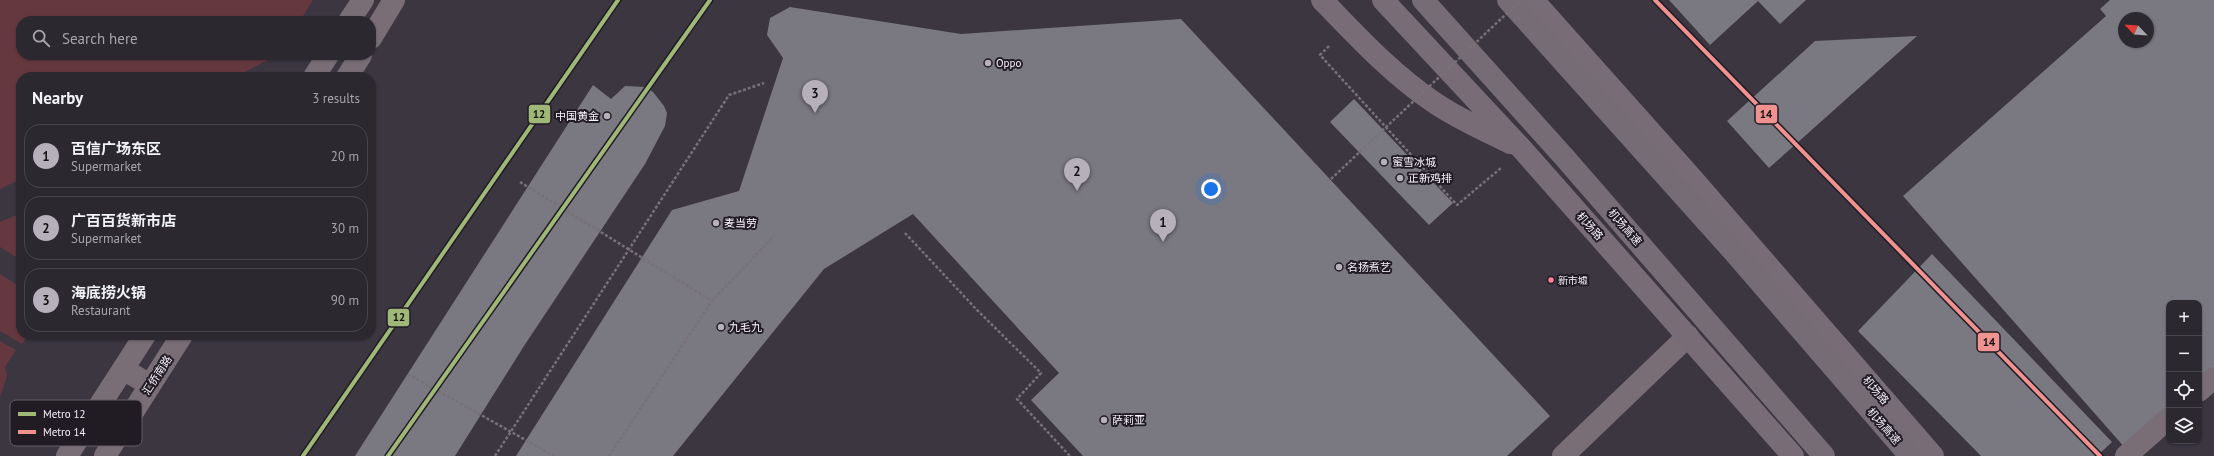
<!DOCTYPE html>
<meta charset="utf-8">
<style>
:root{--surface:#2c2830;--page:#38343c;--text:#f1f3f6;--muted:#a6a6ab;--line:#48444c;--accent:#b6b0bb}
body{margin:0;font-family:"PT Sans","Noto Sans SC",sans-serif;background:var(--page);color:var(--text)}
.controls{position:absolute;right:12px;bottom:12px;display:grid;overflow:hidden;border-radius:8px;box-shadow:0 1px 3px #0004}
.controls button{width:36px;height:36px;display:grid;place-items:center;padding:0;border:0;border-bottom:1px solid var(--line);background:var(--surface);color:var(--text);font:20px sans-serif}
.compass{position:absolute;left:2118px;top:12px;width:36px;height:36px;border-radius:50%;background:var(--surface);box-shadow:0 1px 3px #0004;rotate:295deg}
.you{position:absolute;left:1211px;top:189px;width:14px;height:14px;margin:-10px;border:3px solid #fff;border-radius:50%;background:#1a73e8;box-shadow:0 0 0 6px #1a73e833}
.badge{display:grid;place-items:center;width:26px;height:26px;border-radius:50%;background:var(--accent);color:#111;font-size:13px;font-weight:700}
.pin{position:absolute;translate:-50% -33px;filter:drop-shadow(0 1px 2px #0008)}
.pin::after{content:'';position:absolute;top:21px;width:14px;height:12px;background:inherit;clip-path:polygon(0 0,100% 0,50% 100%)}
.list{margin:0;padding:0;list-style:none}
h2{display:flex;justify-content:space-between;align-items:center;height:52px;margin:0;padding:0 16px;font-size:17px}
h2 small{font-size:13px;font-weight:400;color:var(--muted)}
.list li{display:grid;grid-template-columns:26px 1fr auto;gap:12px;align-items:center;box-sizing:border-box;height:64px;margin:0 8px 8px;padding:0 8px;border:1px solid var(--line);border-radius:16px}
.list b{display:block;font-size:15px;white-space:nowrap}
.list p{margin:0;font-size:13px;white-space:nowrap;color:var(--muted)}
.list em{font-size:13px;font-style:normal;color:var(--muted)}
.icon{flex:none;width:22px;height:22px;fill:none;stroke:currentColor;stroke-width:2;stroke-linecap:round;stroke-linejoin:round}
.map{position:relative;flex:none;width:2214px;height:456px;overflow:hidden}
.search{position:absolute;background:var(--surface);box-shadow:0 1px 3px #0004;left:16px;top:16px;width:360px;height:44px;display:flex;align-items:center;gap:10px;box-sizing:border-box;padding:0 14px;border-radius:16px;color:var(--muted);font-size:15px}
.panel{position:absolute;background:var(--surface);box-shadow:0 1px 3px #0004;left:16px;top:72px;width:360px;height:268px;border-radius:16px}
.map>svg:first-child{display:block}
</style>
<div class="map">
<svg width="2214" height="456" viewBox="0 0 2214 456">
<rect width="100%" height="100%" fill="#3b3640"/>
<path fill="#65383f" d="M0 0H313L300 21H21V55H278L235 77H21V179L0 189Z
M21 213V260L0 247V222Z
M0 274 21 287V335H28L22 344 0 331Z
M0 341 16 350 5 367 7 376 0 397Z"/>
<path fill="#7a7881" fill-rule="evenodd" d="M1669 0H1806L1780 24 1758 1 1710 45Z
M2110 0H2214V370L2199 384V303H2169V410L2126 449 1903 196 2106 16 2100 9ZM2124 18H2148V42H2124Z
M790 7 961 34 1181 19 1550 416 1507 456H1083L1031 400 1059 373 913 214 824 269 673 456H516L672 210 739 191 783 58 767 35 770 18Z
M1917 36 1769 168 1727 121 1815 41Z
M593 85 611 99 625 86 646 87 653 92 664 106 667 113 665 126 645 164 524 346 455 456H355Z
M1354 99 1453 203 1429 225 1330 122Z
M1932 254 2112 442 2097 456H1981L1858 331Z"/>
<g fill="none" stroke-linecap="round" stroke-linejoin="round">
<path stroke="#787177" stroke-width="2.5" stroke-dasharray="3 2" stroke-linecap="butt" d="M1329 46 1320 55 1457 205 1501 168
M905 233 977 310 1041 373 1017 399 1070 456
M495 456 729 95 764 83
M609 456 712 301 774 236"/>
<path stroke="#796e76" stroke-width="22" d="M123 369 150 385
M2199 391 2214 378
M1563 456 1688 336
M2126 456 2169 418"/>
<path stroke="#796e76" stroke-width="22" d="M349 21 363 0
M371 38 394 0
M314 77 328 55
M347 77 361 55
M67 456 145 335
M105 456 182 335"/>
<path stroke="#786d76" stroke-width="22" d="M1322 0C1357 36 1391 73 1432 101 1456 118 1484 130 1510 143
M1383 0 1522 149 1793 456
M1533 0 1691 177 1933 456"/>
<path stroke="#766c75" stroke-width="22" d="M1423 0 1565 158 1824 456
M1508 0 1733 251 1910 456"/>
<path stroke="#787177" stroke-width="2.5" stroke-dasharray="3 2" stroke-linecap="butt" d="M1331 179 1521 0
M520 182 712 301
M408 374 554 456"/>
<defs>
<path id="metro-1" d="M303 456 618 0
M388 456 710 0"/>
<path id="metro-2" d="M1655 0 2100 456"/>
</defs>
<use href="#metro-1" stroke="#211c24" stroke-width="7"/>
<use href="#metro-2" stroke="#211c24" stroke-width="7"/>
<use href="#metro-1" stroke="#9fb878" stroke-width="4"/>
<use href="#metro-2" stroke="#ef9290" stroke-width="4"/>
</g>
<g fill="#b6b0bb" stroke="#211c24" stroke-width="1.5">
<circle cx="988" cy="63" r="4"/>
<circle cx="607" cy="116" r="4"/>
<circle cx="1384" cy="162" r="4"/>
<circle cx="1400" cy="178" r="4"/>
<circle cx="716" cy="223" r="4"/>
<circle cx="1339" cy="267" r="4"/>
<circle cx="721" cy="327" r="4"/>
<circle cx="1104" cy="420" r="4"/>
</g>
<circle fill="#ff8098" stroke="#211c24" stroke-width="1.5" cx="1551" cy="280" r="3.5"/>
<g text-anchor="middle" stroke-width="4" stroke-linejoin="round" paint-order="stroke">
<g font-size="10" fill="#f8f2fd" stroke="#211c24" text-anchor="start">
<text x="1558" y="284">新市墟</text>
</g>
<g font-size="11" fill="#f8f2fd" stroke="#211c24" text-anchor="start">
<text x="996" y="67">Oppo</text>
<text x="599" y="120" text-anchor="end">中国黄金</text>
<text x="1392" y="166">蜜雪冰城</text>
<text x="1408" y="182">正新鸡排</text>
<text x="724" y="227">麦当劳</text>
<text x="1347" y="271">名扬煮艺</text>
<text x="729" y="331">九毛九</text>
<text x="1112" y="424">萨莉亚</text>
</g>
<g font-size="11" fill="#f8f2fd" stroke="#211c24">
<text transform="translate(1590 226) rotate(48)" y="4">机场路</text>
<text transform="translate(1625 227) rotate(49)" y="4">机场高速</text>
<text transform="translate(157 375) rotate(-57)" y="4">汇侨南路</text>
<text transform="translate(1876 390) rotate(49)" y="4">机场路</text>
<text transform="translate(1884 426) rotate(49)" y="4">机场高速</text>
</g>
</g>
<rect x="10" y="400" width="132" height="46" rx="6" fill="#211c24" stroke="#625c65" stroke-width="1"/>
<rect x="18" y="412" width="18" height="4" fill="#9fb878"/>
<rect x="18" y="430" width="18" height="4" fill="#ef9290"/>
<g font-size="11" fill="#f8f2fd">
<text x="43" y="418">Metro 12</text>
<text x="43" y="436">Metro 14</text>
</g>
<g stroke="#211c24" stroke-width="1.5">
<rect x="528" y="104" width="23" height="20" rx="4" fill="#9fb878"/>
<rect x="1755" y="104" width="23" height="20" rx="4" fill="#ef9290"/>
<rect x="387" y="308" width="23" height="19" rx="4" fill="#9fb878"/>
<rect x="1977" y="332" width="23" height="20" rx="4" fill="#ef9290"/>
</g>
<g font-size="11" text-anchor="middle" font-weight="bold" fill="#111">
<text x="539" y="118">12</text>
<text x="1766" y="118">14</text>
<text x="399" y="321">12</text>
<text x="1989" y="346">14</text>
</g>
</svg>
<div class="controls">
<button>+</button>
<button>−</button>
<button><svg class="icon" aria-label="locate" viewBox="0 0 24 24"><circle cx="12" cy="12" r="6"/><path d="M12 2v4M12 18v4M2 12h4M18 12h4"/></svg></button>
<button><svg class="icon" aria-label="layers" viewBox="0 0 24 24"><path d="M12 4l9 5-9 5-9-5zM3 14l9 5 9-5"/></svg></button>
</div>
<svg class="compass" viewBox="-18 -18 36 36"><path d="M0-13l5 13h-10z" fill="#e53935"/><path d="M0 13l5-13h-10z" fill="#a6a6ab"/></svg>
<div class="you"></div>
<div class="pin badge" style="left:1163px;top:242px">1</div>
<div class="pin badge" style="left:1077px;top:191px">2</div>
<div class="pin badge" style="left:815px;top:113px">3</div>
<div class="search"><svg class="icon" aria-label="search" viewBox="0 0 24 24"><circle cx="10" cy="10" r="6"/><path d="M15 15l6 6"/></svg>Search here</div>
<section class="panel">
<h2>Nearby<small>3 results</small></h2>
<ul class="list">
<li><span class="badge">1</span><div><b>百信广场东区</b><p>Supermarket</p></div><em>20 m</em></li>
<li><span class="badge">2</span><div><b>广百百货新市店</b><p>Supermarket</p></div><em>30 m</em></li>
<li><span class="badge">3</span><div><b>海底捞火锅</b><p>Restaurant</p></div><em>90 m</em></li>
</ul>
</section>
</div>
